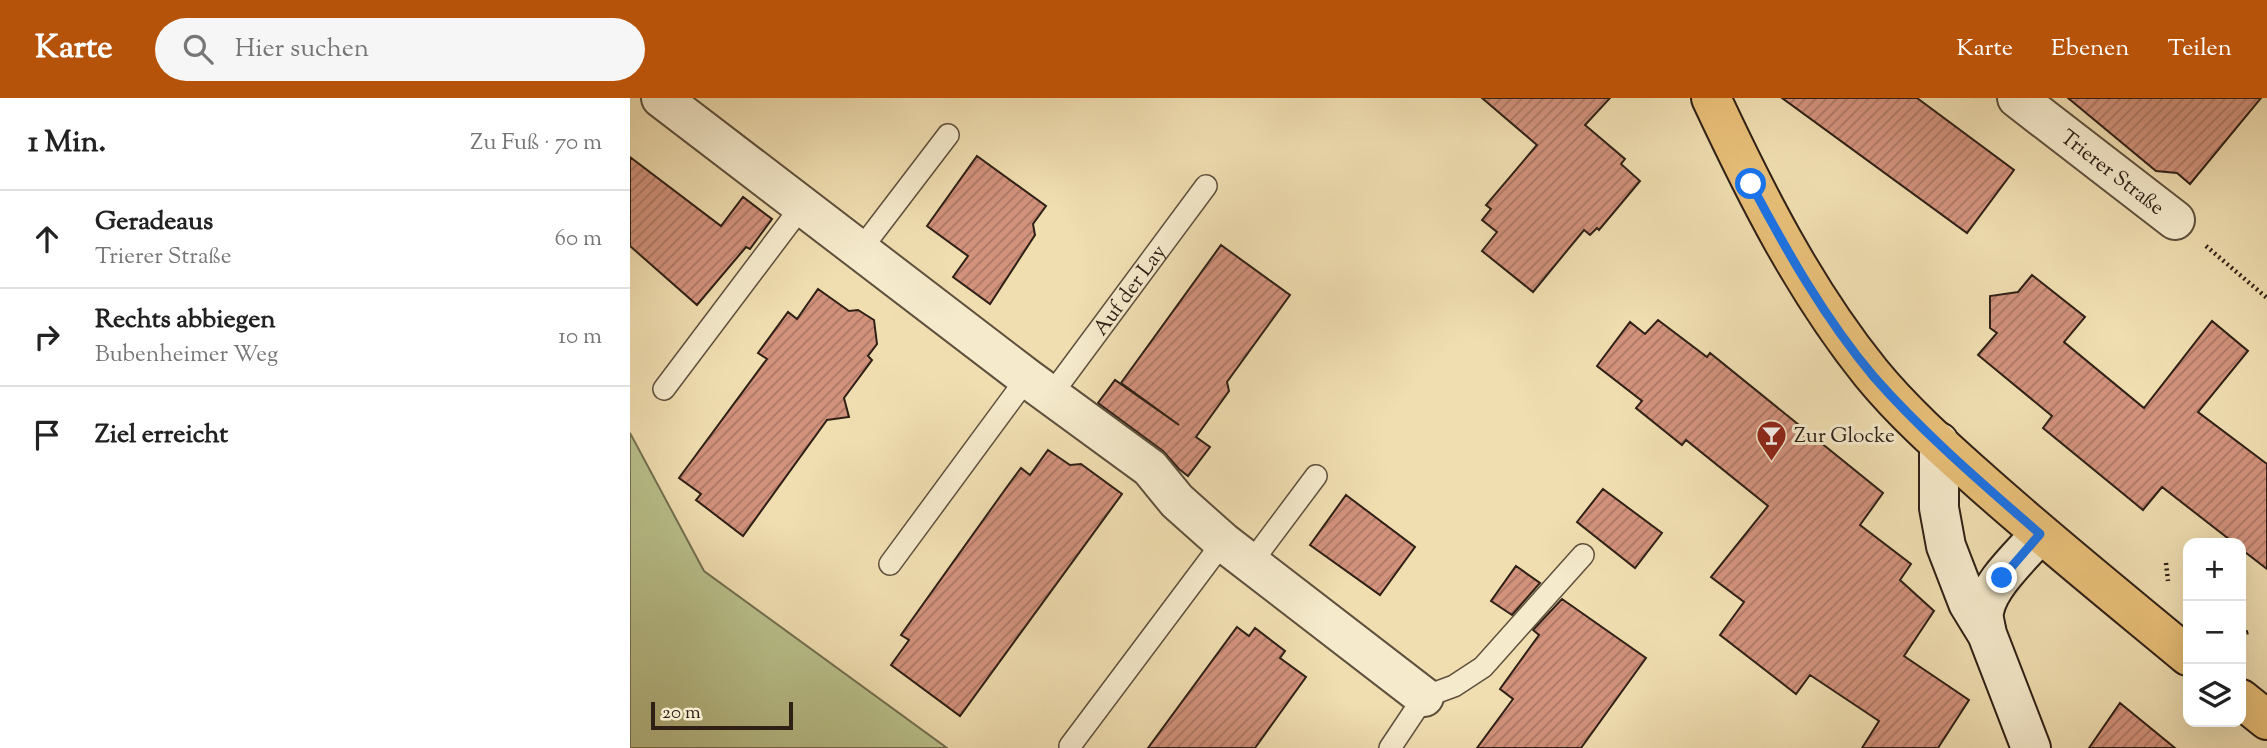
<!DOCTYPE html>
<html lang="de">
<meta charset="utf-8">
<style>
:root{--surface:#fff;--page:#f6f6f6;--text:#222;--muted:#767676;--line:#e0e0e0;--accent:#b45309}
body{margin:0;font-family:"Sorts Mill Goudy",serif;background:var(--page);color:var(--text)}
.controls{position:absolute;right:21px;bottom:21px;display:grid;overflow:hidden;border-radius:14px;box-shadow:0 7px 28px #0002}
.controls button{width:63px;height:63px;display:grid;place-items:center;padding:0;border:0;border-bottom:2px solid var(--line);background:var(--surface);color:var(--text);font:35px sans-serif}
.scale{position:absolute;left:21px;bottom:18px;width:142px;box-sizing:border-box;padding-left:7px;border:4px solid #2f2016;border-top:0;font-size:19px;line-height:24px;white-space:nowrap;color:#2f2016;-webkit-text-stroke:5px #f5eacc;paint-order:stroke}
.stop{position:absolute;width:21px;height:21px;margin:-16px;border:5px solid #1a73e8;border-radius:50%;background:#fff}
.stop.end{background:#1a73e8;border-color:#fff;box-shadow:0 2px 7px #0008}
.list{margin:0;padding:0;list-style:none}
h2{display:flex;justify-content:space-between;align-items:center;height:91px;margin:0;padding:0 28px;font-size:30px}
h2 small{font-size:23px;font-weight:400;color:var(--muted)}
.list li{display:grid;grid-template-columns:46px 1fr auto;gap:21px;align-items:center;box-sizing:border-box;height:98px;padding:0 28px;border-top:2px solid var(--line)}
.list b{display:block;font-size:26px;white-space:nowrap}
.list p{margin:0;font-size:23px;white-space:nowrap;color:var(--muted)}
.list em{font-size:23px;font-style:normal;color:var(--muted)}
.icon{flex:none;width:38px;height:38px;fill:none;stroke:currentColor;stroke-width:2;stroke-linecap:round;stroke-linejoin:round}
.map{position:relative;flex:none;width:1637px;height:650px;overflow:hidden}
header{display:flex;align-items:center;gap:42px;box-sizing:border-box;height:98px;padding:0 35px;background:var(--accent);color:#fff}
header strong{font-size:33px}
nav{display:flex;gap:38px;margin-inline-start:auto;font-size:24px}
.search{width:490px;height:63px;background:var(--page);display:flex;align-items:center;gap:18px;box-sizing:border-box;padding:0 24px;border-radius:38px;color:var(--muted);font-size:26px}
main{display:flex}
aside{flex:1;background:var(--surface)}
.map>svg:first-child{display:block}
</style>
<header>
<strong>Karte</strong>
<div class="search"><svg class="icon" aria-label="search" viewBox="0 0 24 24"><circle cx="10" cy="10" r="6"/><path d="M15 15l6 6"/></svg>Hier suchen</div>
<nav><a>Karte</a><a>Ebenen</a><a>Teilen</a></nav>
</header>
<main>
<aside>
<h2>1 Min.<small>Zu Fuß · 70 m</small></h2>
<ul class="list">
<li><svg class="icon" aria-label="ahead" viewBox="0 0 24 24"><path d="M12 20V5M6 11l6-6 6 6"/></svg><div><b>Geradeaus</b><p>Trierer Straße</p></div><em>60 m</em></li>
<li><svg class="icon" aria-label="right" viewBox="0 0 24 24"><path d="M7 20v-9h11M14 6l5 5-5 5"/></svg><div><b>Rechts abbiegen</b><p>Bubenheimer Weg</p></div><em>10 m</em></li>
<li><svg class="icon" aria-label="arrive" viewBox="0 0 24 24"><path d="M6 21V4h12l-3 4 3 4H6"/></svg><div><b>Ziel erreicht</b></div></li>
</ul>
</aside>
<div class="map">
<svg width="1637" height="650" viewBox="0 0 1637 650">
<defs>
<pattern id="building-hatch" width="6" height="6" patternUnits="userSpaceOnUse" patternTransform="scale(1.75)"><rect width="6" height="6" fill="#d2927c"/><path d="M-1 1l2-2M0 6l6-6M5 7l2-2" fill="none" stroke="#ab7765"/></pattern>
</defs>
<rect width="100%" height="100%" fill="#f0deb1"/>
<filter id="stains"><feTurbulence type="fractalNoise" baseFrequency=".00286" numOctaves="4"/><feColorMatrix values="0 0 0 0 .2 0 0 0 0 .09 0 0 0 0 .02 0 0 0 .5 -.17"/></filter>
<radialGradient id="worn" r=".72"><stop offset=".6" stop-color="#630" stop-opacity="0"/><stop offset="1" stop-color="#630" stop-opacity=".3"/></radialGradient>
<path fill="#b9c18c" stroke="#747051" stroke-width="2" d="M0 335 74 473 317 650H0Z"/>
<path fill="url(#building-hatch)" stroke="#2f2016" stroke-width="2" d="M852 0H980L955 27 995 61 991 66 1010 83 969 132 967 130 960 137 954 132 903 194 852 153 867 134 852 122 861 111 856 107 907 47Z
M1152 0H1287L1384 72 1337 135Z
M1438 0H1631L1560 86 1547 75 1526 73Z
M347 58 416 108 403 126 405 137 360 206 323 179 338 158 297 128Z
M0 59 91 128 113 99 142 121 120 151 116 149 67 207 0 148Z
M591 147 660 197 597 284 599 293 566 339 580 349 558 378 549 371 533 353 468 305 485 282 549 327 491 285Z
M1402 177 1455 219 1434 244 1514 310 1582 223 1618 253 1568 314 1637 366V471L1611 451V445H1604L1532 389 1513 412 1413 330 1422 318 1348 257 1367 235 1360 230V198L1388 194Z
M188 191 219 213 228 212 244 222 247 246 238 258 242 262 214 300 219 319 197 322 113 438 66 402 71 396 49 380 137 261 128 255 158 214 167 221Z
M1028 222 1077 259 1080 255 1253 395 1230 427 1281 466 1270 482 1304 513 1274 558 1339 602 1308 650H1232L1249 623 1180 577 1166 596 1090 537 1114 504 1081 479 1138 408 1056 342 1052 347 1006 310 1012 303 967 268 1000 224 1015 236Z
M418 352 440 367 451 366 492 396 330 618 261 567 279 542 271 537 379 386 391 370 400 377Z
M973 391 1032 435 1005 470 947 424Z
M716 397 785 449 750 497 680 447Z
M886 468 910 485 882 517 861 503Z
M932 501 1016 560 951 650H847L883 601 870 591 909 537 903 532Z
M607 529 619 538 625 530 655 553 650 560 676 579 625 650H518Z
M1490 605 1545 650H1459Z"/>
<g fill="none" stroke-linecap="round" stroke-linejoin="round">
<defs>
<g id="lane">
<path d="M231 151 318 37"/>
<path d="M34 291 172 108"/>
<path id="s1" d="M421 297 576 88"/>
<path d="M621 465 686 378"/>
<path d="M260 466 397 280"/>
<path d="M440 648 593 444"/>
<path d="M760 650 794 599 824 588 853 569 953 457"/>
</g>
<g id="street">
<path d="M31 0 397 280 520 370 547 403 593 444 794 599"/>
<path id="s2" d="M1387 0 1545 122"/>
</g>
<path id="secondary" d="M1309 344V410L1316 448 1338 505 1357 536 1401 650
M1357 536C1356 529 1353 521 1354 514 1358 487 1392 457 1410 436"/>
<path id="primary" d="M1081 0C1126 96 1174 192 1241 275 1272 313 1310 347 1347 380 1415 441 1487 499 1558 558
M1611 601 1637 622"/>
</defs>
<use href="#lane" stroke="#5f503d" stroke-width="24"/>
<use href="#street" stroke="#5f503d" stroke-width="42"/>
<use href="#secondary" stroke="#2f2016" stroke-width="42"/>
<use href="#primary" stroke="#2f2016" stroke-width="42"/>
<path stroke="#2f2016" stroke-width="4.5" stroke-dasharray="2 3.5" stroke-linecap="butt" d="M1576 148 1637 200
M1536 465 1538 483
M1611 536 1619 534"/>
<use href="#lane" stroke="#f5eacc" stroke-width="21"/>
<use href="#street" stroke="#f5eacc" stroke-width="38"/>
<use href="#secondary" stroke="#f5eacc" stroke-width="38"/>
<use href="#primary" stroke="#e8bf78" stroke-width="38"/>
</g>
<g fill="none" stroke-linecap="round" stroke-linejoin="round">
<path stroke="#1a73e8" stroke-width="9" d="M1121 86C1156 152 1195 221 1244 279 1294 336 1353 386 1410 436L1372 480"/>
</g>
<defs>
<symbol id="bar-pin" viewBox="-11 -11 22 30"><path d="M0 17L-7.5 6A9.5 9.5 0 1 1 7.5 6Z" fill="#8f2418" stroke="#f5eacc"/><path d="M-6-5H6L.8 .8V4.5H3.5V6h-7V4.5H-.8V.8Z" fill="#fff"/></symbol>
</defs>
<g fill-rule="evenodd">
<use href="#bar-pin" x="1124" y="320" width="35" height="47"/>
</g>
<g text-anchor="middle" stroke-width="6" stroke-linejoin="round" paint-order="stroke">
<g font-size="21" fill="#2f2016" stroke="#f5eacc">
<text dy="7" stroke="none"><textPath href="#s2" startOffset="121">Trierer Straße</textPath></text>
<text dy="7" stroke="none"><textPath href="#s1" startOffset="131">Auf der Lay</textPath></text>
</g>
<g font-size="21" fill="#2f2016" stroke="#f5eacc" text-anchor="start">
<text x="1164" y="344">Zur Glocke</text>
</g>
</g>
<rect width="100%" height="100%" filter="url(#stains)"/>
<rect width="100%" height="100%" fill="url(#worn)"/>
</svg>
<div class="controls">
<button>+</button>
<button>−</button>
<button><svg class="icon" aria-label="layers" viewBox="0 0 24 24"><path d="M12 4l9 5-9 5-9-5zM3 14l9 5 9-5"/></svg></button>
</div>
<div class="scale">20 m</div>
<div class="stop" style="left:1121px;top:86px"></div>
<div class="stop end" style="left:1372px;top:480px"></div>
</div>
</main>
